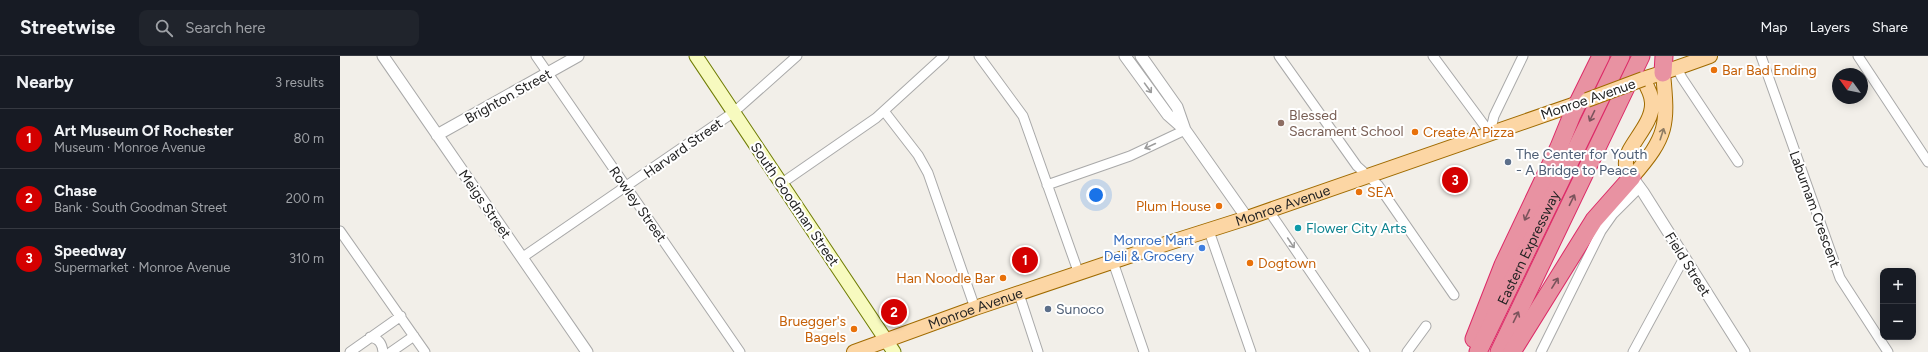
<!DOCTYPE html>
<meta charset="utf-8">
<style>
:root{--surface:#171b24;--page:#20242c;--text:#f1f3f6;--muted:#9ea1a6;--line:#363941;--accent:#d40000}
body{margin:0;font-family:Figtree,sans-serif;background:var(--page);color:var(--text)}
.controls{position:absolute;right:12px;bottom:12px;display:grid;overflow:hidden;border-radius:8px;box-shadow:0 2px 10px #0003}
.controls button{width:36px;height:36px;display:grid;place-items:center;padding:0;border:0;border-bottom:1px solid var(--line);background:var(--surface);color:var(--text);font:20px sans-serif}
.compass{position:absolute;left:1492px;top:12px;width:36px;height:36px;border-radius:50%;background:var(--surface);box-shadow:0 2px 10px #0003;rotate:303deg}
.you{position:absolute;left:756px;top:139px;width:14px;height:14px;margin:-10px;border:3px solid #fff;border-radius:50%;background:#1a73e8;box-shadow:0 0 0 6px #1a73e833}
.badge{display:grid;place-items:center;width:26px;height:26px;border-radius:50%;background:var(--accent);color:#fff;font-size:13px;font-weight:700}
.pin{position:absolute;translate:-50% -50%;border:2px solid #fff;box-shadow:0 1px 4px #0006}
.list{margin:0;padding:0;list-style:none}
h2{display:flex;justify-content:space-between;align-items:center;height:52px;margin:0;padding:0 16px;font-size:17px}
h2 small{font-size:13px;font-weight:400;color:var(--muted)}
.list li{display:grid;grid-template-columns:26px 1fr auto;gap:12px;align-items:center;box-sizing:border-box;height:60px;padding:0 16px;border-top:1px solid var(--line)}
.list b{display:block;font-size:15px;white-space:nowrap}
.list p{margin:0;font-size:13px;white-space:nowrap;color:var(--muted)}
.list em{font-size:13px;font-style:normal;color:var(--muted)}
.icon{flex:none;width:22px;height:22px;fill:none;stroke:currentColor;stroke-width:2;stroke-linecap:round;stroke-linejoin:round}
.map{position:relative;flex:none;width:1588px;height:296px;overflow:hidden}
header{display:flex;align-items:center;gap:24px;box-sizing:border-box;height:56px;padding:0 20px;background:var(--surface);border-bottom:1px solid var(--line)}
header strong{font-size:19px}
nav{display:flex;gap:22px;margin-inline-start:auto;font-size:14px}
.search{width:280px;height:36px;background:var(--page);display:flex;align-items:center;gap:10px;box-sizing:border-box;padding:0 14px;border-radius:8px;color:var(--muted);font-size:15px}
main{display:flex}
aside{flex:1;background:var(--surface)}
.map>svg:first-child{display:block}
</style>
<header>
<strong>Streetwise</strong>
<div class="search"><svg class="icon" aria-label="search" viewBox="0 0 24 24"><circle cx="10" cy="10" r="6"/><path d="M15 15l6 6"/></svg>Search here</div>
<nav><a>Map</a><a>Layers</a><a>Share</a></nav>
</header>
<main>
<aside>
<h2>Nearby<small>3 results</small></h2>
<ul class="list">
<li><span class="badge">1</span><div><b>Art Museum Of Rochester</b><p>Museum · Monroe Avenue</p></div><em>80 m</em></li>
<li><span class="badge">2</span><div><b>Chase</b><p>Bank · South Goodman Street</p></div><em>200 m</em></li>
<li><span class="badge">3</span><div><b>Speedway</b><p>Supermarket · Monroe Avenue</p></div><em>310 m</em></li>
</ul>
</aside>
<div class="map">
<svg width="1588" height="296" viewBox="0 0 1588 296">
<rect width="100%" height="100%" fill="#f2efe9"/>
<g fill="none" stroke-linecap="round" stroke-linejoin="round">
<defs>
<path id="minor" d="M196 0 400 296
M639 0 683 60 739 218
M939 0 1017 110 1038 129 1114 239
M1093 0 1150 77
M1421 0 1500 222 1548 296
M1518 0 1588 106
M1337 12 1342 22 1398 106
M544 55 578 99 588 117 635 252
M1150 77 1154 60 1183 0
M442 127 536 62 604 0
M707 129 790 100 845 74
M929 155 1025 296
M0 175 85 296
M869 175 911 296
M183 201 394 56 457 0
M773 206 804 296
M679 238 698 296
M30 281C39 283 42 287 43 296
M10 296 61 260
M51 296 74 280
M1067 296 1086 270
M1201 296 1261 175 1273 158 1300 131
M1293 296 1344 202"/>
<path id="tertiary" d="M43 0 247 296
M785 0 828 59 845 74 907 162
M801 0 837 51 845 74
M97 79 238 0
M1292 121 1303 136 1404 296"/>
<path id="secondary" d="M356 0 554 296"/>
<g id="primary">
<path d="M1323 17C1328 69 1328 80 1292 121 1289 116 1285 112 1286 106 1286 90 1313 69 1312 47 1312 39 1307 30 1303 23 1326 16 1348 8 1370 0"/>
<path id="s1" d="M514 296 635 252 819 190 907 162 1244 45"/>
</g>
<g id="motorway">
<path d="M1323 17 1324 0"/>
<path d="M1134 283 1163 209 1219 91 1232 59 1261 0"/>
<path id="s2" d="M1138 296 1281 0"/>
<path d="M1159 296 1301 0"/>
<path d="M1172 296 1254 164 1292 121"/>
</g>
</defs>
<use href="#minor" stroke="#a9a9a9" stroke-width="11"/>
<use href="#tertiary" stroke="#a9a9a9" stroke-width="13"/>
<use href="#secondary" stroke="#707d05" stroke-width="15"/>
<use href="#primary" stroke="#a06b00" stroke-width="16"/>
<use href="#motorway" stroke="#dc2a67" stroke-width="19"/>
<use href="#minor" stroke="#fff" stroke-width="9"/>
<use href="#tertiary" stroke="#fff" stroke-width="11"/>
<use href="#secondary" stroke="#f7fabf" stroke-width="13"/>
<use href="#primary" stroke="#fcd6a4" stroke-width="14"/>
<use href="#motorway" stroke="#e892a2" stroke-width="17"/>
<defs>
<path id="primary-bridge" d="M1247 44 1303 23"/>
</defs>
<use href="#primary-bridge" stroke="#a06b00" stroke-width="16" stroke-linecap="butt"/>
<use href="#primary-bridge" stroke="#fcd6a4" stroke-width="14"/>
</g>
<defs><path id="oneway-shaft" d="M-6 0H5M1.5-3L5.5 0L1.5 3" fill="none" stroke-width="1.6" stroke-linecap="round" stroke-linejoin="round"/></defs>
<g stroke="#9c9c9c">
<use href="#oneway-shaft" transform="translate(808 32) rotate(54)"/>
<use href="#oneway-shaft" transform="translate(810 90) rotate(155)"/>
<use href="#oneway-shaft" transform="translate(951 187) rotate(56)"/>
</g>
<g stroke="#7b545c">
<use href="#oneway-shaft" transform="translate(1252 60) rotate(116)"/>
<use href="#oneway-shaft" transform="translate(1232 144) rotate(-64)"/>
<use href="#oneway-shaft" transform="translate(1187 159) rotate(115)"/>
<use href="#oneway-shaft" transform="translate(1215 227) rotate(-58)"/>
<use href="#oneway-shaft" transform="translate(1176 261) rotate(-64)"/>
</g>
<use stroke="#8f7c63" href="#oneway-shaft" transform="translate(1322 78) rotate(-72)"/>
<g fill="#e8710a" stroke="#fff" stroke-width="1.5">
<circle cx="1374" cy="14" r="4"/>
<circle cx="1075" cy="76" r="4"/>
<circle cx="1019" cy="136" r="4"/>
<circle cx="879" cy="150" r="4"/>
<circle cx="910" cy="207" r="4"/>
<circle cx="663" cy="222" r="4"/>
<circle cx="514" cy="273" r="4"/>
</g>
<circle fill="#8d6e63" stroke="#fff" stroke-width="1.5" cx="941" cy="67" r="4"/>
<g fill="#5c6f8a" stroke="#fff" stroke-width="1.5">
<circle cx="1168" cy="106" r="4"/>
<circle cx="708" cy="253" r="4"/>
</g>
<circle fill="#0f9aa8" stroke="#fff" stroke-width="1.5" cx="958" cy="172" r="4"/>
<circle fill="#3f7fe0" stroke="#fff" stroke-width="1.5" cx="862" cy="192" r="4"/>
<g text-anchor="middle" stroke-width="4" stroke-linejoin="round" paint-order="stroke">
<g font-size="14" fill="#c56008" stroke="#fff" text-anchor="start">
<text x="1382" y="19">Bar Bad Ending</text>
<text x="1083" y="81">Create A Pizza</text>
<text x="1027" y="141">SEA</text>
<text x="871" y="155" text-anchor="end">Plum House</text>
<text x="918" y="212">Dogtown</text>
<text x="655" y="227" text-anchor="end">Han Noodle Bar</text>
<text x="506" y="270" text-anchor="end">Bruegger's<tspan x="506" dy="16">Bagels</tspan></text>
</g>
<g font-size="14" fill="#222" stroke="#fff">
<text transform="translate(168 40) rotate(-29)" y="5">Brighton Street</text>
<text transform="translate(1248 43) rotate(-19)" y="5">Monroe Avenue</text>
<text transform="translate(343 92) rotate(-35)" y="5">Harvard Street</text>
<text transform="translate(145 148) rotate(55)" y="5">Meigs Street</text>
<text transform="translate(298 148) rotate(55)" y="5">Rowley Street</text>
<text transform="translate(455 148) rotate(56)" y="5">South Goodman Street</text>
<text dy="5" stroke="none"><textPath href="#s1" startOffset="453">Monroe Avenue</textPath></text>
<text transform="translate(1475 153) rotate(70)" y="5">Laburnam Crescent</text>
<text dy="5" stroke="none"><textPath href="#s2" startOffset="116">Eastern Expressway</textPath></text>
<text transform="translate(1348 208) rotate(58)" y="5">Field Street</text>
<text dy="5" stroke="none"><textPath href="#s1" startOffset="129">Monroe Avenue</textPath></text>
</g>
<g font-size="14" fill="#785e54" stroke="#fff" text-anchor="start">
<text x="949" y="64">Blessed<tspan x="949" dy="16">Sacrament School</tspan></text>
</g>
<g font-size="14" fill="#4e5e75" stroke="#fff" text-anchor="start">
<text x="1176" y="103">The Center for Youth<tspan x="1176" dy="16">- A Bridge to Peace</tspan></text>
<text x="716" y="258">Sunoco</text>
</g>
<g font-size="14" fill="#0d838f" stroke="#fff" text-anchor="start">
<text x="966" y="177">Flower City Arts</text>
</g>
<g font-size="14" fill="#366cbe" stroke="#fff" text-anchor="end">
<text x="854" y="189">Monroe Mart<tspan x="854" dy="16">Deli &amp; Grocery</tspan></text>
</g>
</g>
</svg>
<div class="controls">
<button>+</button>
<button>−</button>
</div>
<svg class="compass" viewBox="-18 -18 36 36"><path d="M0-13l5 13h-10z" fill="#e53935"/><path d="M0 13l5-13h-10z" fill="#9ea1a6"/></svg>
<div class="you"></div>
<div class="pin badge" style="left:685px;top:204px">1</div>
<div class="pin badge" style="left:554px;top:256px">2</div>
<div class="pin badge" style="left:1115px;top:124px">3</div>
</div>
</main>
